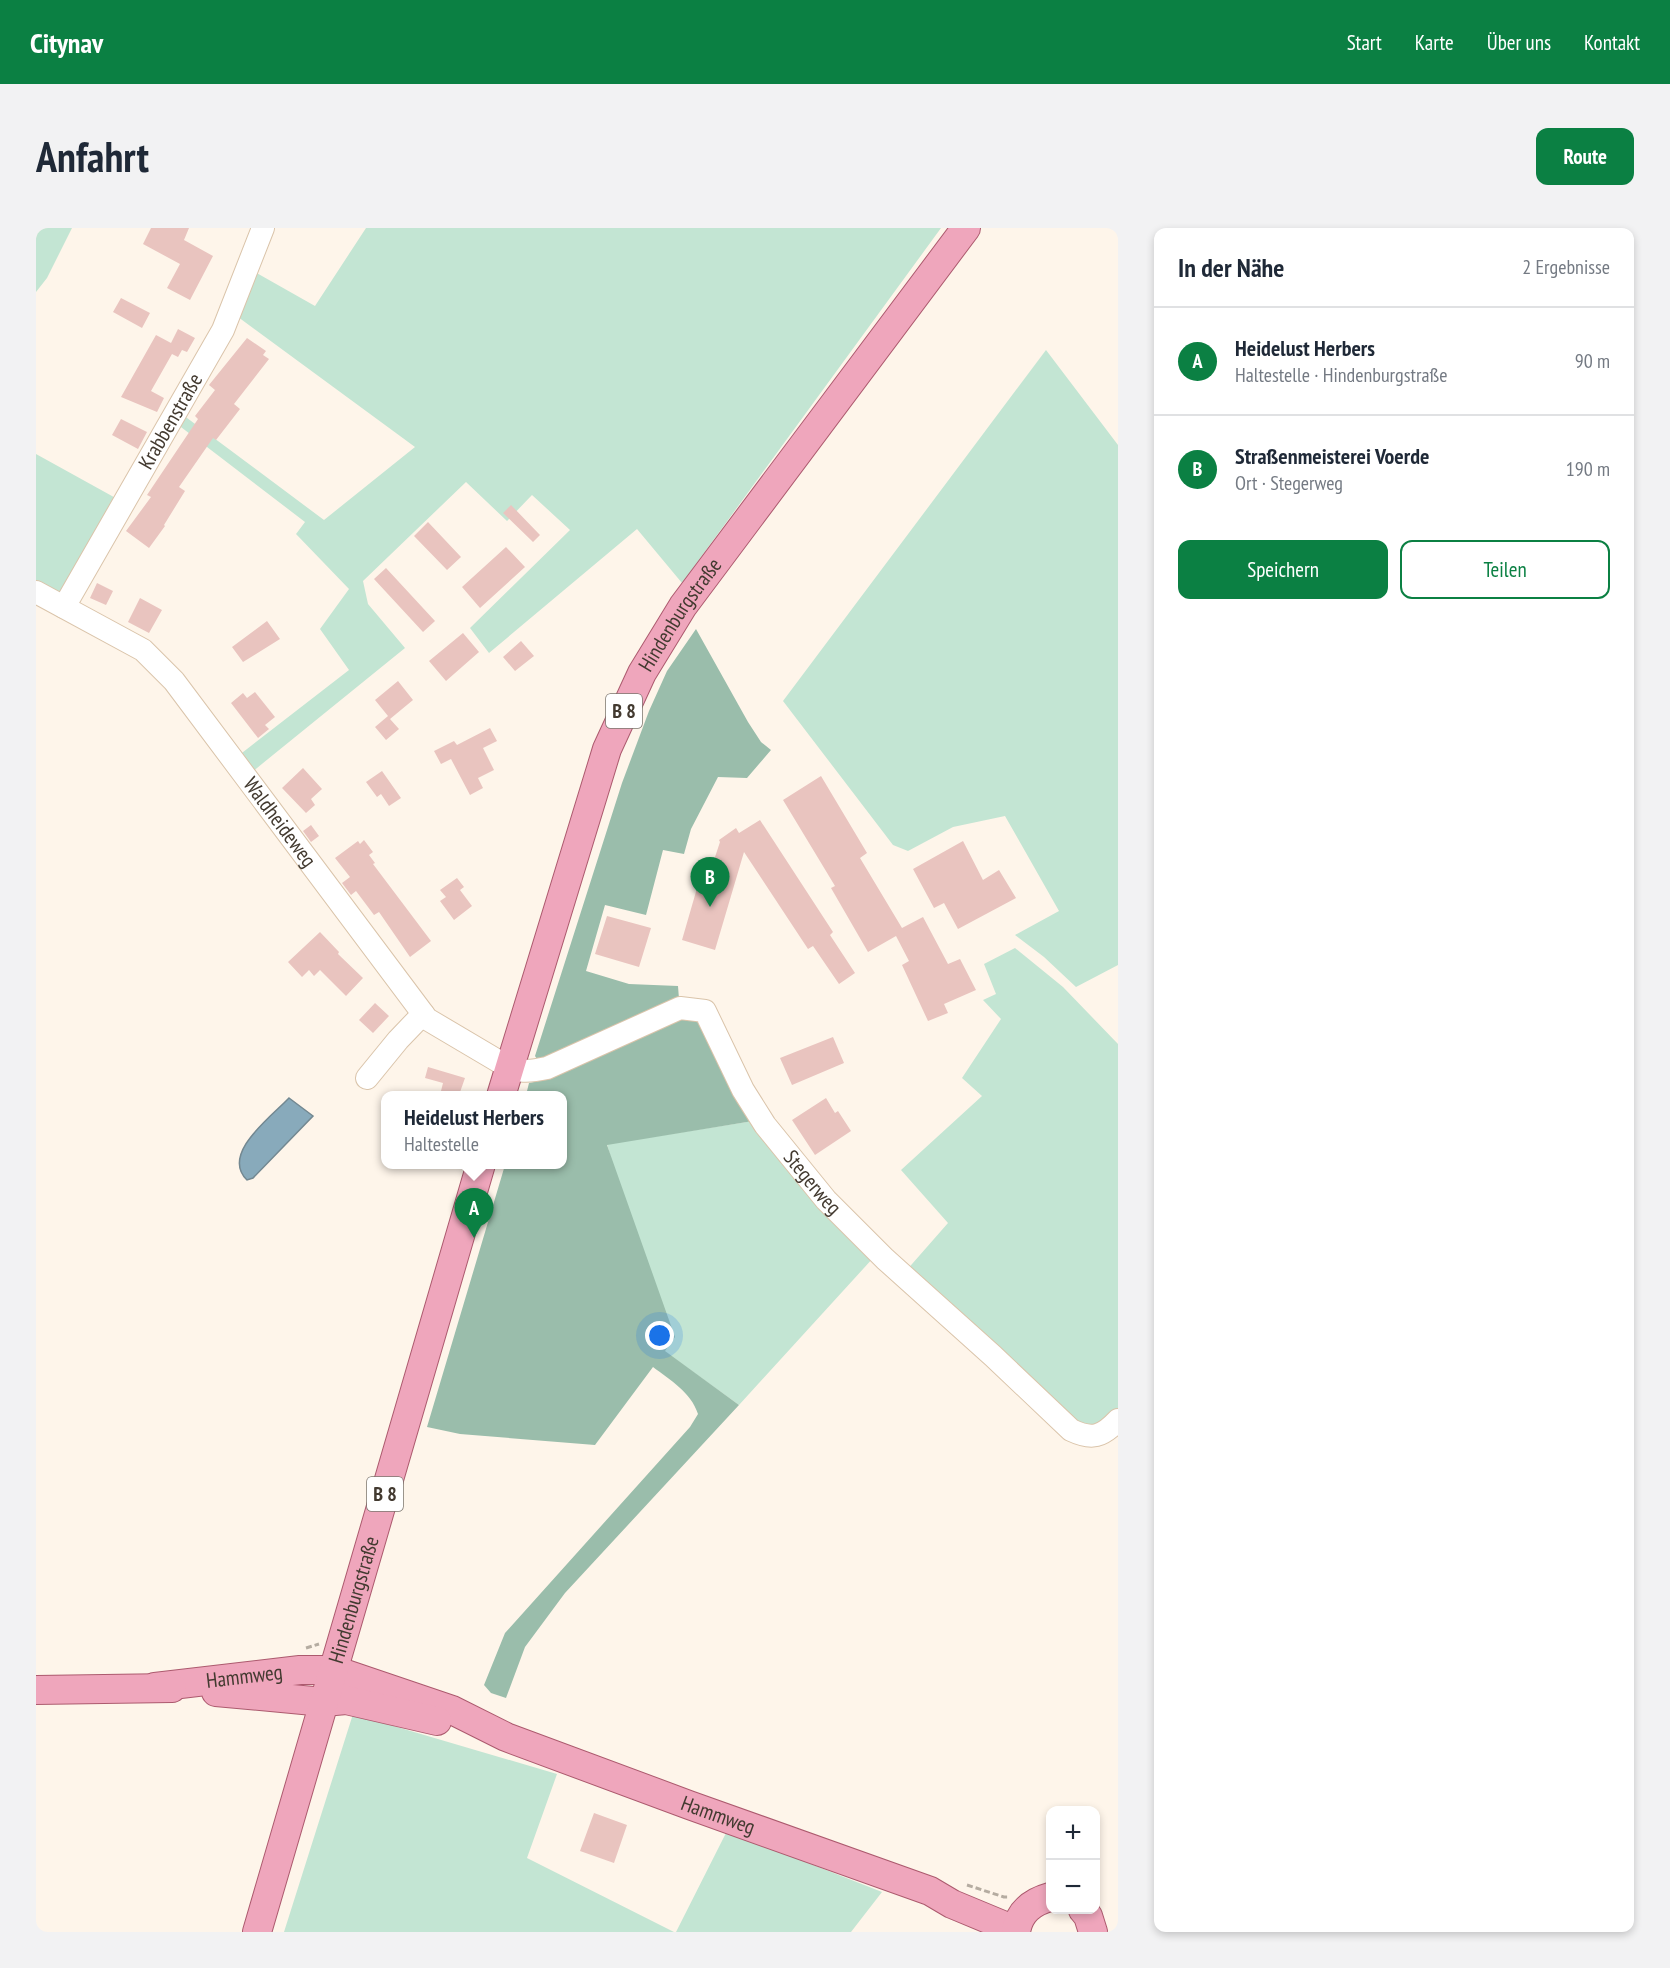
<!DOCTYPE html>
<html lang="de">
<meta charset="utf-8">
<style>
:root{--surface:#fff;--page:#f2f2f3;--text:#1f2937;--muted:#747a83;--line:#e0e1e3;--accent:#0b8043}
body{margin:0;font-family:"PT Sans Narrow",sans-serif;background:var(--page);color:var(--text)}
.controls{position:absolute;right:18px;bottom:18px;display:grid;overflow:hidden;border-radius:12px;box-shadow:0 3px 9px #0003}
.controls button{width:54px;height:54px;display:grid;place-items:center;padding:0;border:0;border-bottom:2px solid var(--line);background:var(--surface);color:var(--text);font:30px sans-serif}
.you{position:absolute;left:624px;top:1108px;width:21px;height:21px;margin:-15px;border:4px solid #fff;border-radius:50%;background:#1a73e8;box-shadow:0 0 0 9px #1a73e833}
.badge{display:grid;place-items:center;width:39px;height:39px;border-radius:50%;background:var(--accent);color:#fff;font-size:20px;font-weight:700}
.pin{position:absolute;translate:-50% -50px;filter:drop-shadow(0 2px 3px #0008)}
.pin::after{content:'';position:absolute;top:32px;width:21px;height:18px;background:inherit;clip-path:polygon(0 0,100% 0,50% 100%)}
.popup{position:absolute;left:345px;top:863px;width:186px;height:78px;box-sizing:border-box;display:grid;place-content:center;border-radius:12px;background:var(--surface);filter:drop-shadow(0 2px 4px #0005);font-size:20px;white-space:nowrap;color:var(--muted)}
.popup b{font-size:22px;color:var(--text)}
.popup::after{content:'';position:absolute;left:50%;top:100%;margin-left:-12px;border:12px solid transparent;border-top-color:var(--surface)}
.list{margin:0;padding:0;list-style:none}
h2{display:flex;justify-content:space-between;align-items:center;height:78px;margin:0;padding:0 24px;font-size:26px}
h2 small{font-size:20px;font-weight:400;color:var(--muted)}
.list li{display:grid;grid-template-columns:39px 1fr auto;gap:18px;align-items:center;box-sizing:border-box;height:108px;padding:0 24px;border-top:2px solid var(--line)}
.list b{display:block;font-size:22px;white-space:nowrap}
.list p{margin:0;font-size:20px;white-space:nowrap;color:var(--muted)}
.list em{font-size:20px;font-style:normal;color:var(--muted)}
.actions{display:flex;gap:12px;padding:18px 24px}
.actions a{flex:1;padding:14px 0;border:2px solid var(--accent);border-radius:12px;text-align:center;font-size:21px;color:var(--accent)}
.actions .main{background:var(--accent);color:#fff}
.map{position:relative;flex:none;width:1082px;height:1704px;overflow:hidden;border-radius:12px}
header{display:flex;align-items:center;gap:36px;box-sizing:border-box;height:84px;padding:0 30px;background:var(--accent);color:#fff}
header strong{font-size:28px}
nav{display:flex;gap:33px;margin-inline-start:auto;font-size:21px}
.intro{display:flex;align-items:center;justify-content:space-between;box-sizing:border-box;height:144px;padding:0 36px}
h1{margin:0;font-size:42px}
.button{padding:15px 27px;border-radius:12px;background:var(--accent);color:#fff;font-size:21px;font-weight:700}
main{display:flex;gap:36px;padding:0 36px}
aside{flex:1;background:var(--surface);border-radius:12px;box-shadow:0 3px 9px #0003}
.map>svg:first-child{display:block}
</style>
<header>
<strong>Citynav</strong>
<nav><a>Start</a><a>Karte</a><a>Über uns</a><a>Kontakt</a></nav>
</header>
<div class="intro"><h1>Anfahrt</h1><a class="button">Route</a></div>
<main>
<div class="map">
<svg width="1082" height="1704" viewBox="0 0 1082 1704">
<rect width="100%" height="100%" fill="#fef5ea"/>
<path fill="#c3e5d3" d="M0 0H36L11 50 0 64Z
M330 0H905L646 355 601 301 453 425 434 400 534 302 496 267 471 293 430 254 327 353 332 376 369 420 216 544 202 528 313 442 284 401 313 361 260 306 269 294 141 196 147 187 288 292 379 219 198 86 217 43 279 78Z
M1010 122 1082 217V737L1040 759 1008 729 979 707 1023 683 969 588 917 599 872 623 857 617 747 473Z
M0 226 85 273 27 369 0 355Z
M979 720 1027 759 1082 816V1183L1051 1203 869 1044 912 995 865 942 946 868 926 850 965 791 947 772 960 766 948 736Z
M717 893 838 1029 703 1177 628 1123 571 916Z
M317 1486 521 1546 491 1630 638 1704H248Z
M691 1603 846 1664 815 1704H640Z"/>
<path fill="#9abdab" d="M660 401 712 494 725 514 735 522 711 550 682 549 655 601 648 626 627 622 610 687 569 677 550 743 593 756 642 758 643 771 510 832 501 831 499 828 586 555 613 483 631 443Z
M650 788 668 795 717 893 571 917 639 1109 629 1123 703 1177 529 1365 489 1419 470 1470 455 1465 448 1457 469 1405 654 1199 662 1186C655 1164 634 1152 617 1139L559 1217 424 1206 391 1199 469 937 526 936V868L490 867 493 855 508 852Z"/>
<path fill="#8ab" stroke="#738891" stroke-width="1.5" d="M253 870 277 888 217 950 211 952C184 926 236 888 253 870Z"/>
<path fill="#e9c4bf" d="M115 0H153L148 12 177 28 154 72 131 60 144 36 107 16Z
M85 70 114 85 106 100 77 84Z
M142 101 159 110 151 124 146 122 142 129 136 126 115 163 128 170 121 184 85 169 120 107 135 115Z
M211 110 230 123 227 127 233 131 198 176 204 181 180 212 177 210 143 259 149 263 128 297 129 298 113 320 90 303 115 269 111 267 162 191 159 188 179 162 173 157Z
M85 191 111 204 102 221 76 207Z
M475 277 504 307 497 314 467 285Z
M392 294 425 329 411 342 378 308Z
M470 319 489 339 444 380 426 359Z
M350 340 399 393 387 404 338 351Z
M61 355 77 363 70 377 54 370Z
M104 370 126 382 113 405 92 394Z
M231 393 244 411 207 434 196 419Z
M427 405 443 424 410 453 393 433Z
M485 413 498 428 479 443 467 429Z
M362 453 377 472 354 491 363 501 350 512 339 499 352 488 339 472Z
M219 464 239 489 229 497 233 501 222 510 195 475 207 465 211 470Z
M454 500 461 513 447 520 458 542 442 550 447 560 434 567 415 531 405 536 398 523 418 513 421 517Z
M267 540 286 561 275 571 279 577 270 585 246 560Z
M346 543 365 570 353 578 345 566 341 569 330 554Z
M785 548 831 625 824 630 866 700 887 689 912 736 924 731 940 762 908 776 912 785 892 793 866 737 873 733 860 708 832 724 795 660 799 658 747 572Z
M724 592 797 704 794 707 819 745 803 756 777 718 772 721 708 624 679 722 646 712 668 636 676 638 684 614 683 612 700 600 703 605Z
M275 597 283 608 275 614 267 603Z
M328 612 337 624 333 627 339 635 337 636 395 713 374 729 343 684 338 687 320 663 315 667 306 655 314 649 299 630 322 613 324 616Z
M927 613 947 652 963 642 980 670 922 701 908 675 898 680 877 641Z
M421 650 428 659 424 662 436 678 418 692 404 673 410 669 404 662Z
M571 688 615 700 603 739 559 726Z
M284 704 303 724 302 726 327 750 310 768 284 742 278 748 273 742 266 749 252 734Z
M339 775 353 788 337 805 323 792Z
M797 809 808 835 756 857 744 830Z
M392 839 429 850 423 867 405 863 407 855 389 850Z
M790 870 799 885 802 883 815 903 779 927 756 892Z
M558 1585 591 1597 578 1635 544 1623Z"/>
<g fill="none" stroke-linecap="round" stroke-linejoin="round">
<defs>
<g id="minor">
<path id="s1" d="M0 364 107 422 138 453 391 791 462 833C482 844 488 845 511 840L644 780 669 783 707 862 729 897 790 972 849 1031 957 1128 1035 1202C1056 1212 1066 1209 1082 1192"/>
<path id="s2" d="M28 379 187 102 227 0"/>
<path d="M331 850 362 812 387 786"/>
</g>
<g id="major">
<path id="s3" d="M465 868 571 521 606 445 647 378 930 0"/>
<path id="s4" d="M119 1459 264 1442H298L416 1482 470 1509 653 1577 894 1663 916 1676 969 1698 976 1704"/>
<path d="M0 1462 136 1460"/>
<path d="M180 1464 288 1474 310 1472 401 1493"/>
<path d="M1047 1682 1052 1688 1057 1704"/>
<path id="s5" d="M221 1704 445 936"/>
<path d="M980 1704C983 1684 996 1674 1014 1669"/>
</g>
</defs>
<use href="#minor" stroke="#dac4aa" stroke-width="24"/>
<use href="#major" stroke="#ac5a6e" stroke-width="30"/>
<path stroke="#b5aca1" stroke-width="3" stroke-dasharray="6 3" stroke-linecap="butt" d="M270 1420 283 1416
M931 1657 968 1669H974"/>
<use href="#minor" stroke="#fff" stroke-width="22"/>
<use href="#major" stroke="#efa6bc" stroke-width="28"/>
</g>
<g text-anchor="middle" stroke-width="4.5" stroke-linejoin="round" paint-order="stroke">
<g fill="#fff" stroke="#7b756e" stroke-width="1.5">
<rect x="570" y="466" width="36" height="34" rx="4.5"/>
<rect x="331" y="1249" width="36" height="34" rx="4.5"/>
</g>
<g font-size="20" font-weight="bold" fill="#433a30">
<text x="588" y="490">B 8</text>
<text x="349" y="1273">B 8</text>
</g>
<g font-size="21" fill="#433a30" stroke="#fff">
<text dy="7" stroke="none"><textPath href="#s2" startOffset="214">Krabbenstraße</textPath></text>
<text dy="7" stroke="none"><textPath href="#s3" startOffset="516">Hindenburgstraße</textPath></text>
<text dy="7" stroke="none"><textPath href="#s1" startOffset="342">Waldheideweg</textPath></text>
<text dy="7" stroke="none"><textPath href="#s1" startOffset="1096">Stegerweg</textPath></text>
<text dy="7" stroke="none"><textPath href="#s5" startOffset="346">Hindenburgstraße</textPath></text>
<text dy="7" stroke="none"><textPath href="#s4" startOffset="90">Hammweg</textPath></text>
<text dy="7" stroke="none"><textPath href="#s4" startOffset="591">Hammweg</textPath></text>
</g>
</g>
</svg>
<div class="controls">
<button>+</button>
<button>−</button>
</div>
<div class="you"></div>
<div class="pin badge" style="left:438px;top:1010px">A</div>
<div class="popup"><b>Heidelust Herbers</b>Haltestelle</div>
<div class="pin badge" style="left:674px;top:679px">B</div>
</div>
<aside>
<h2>In der Nähe<small>2 Ergebnisse</small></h2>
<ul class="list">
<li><span class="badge">A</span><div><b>Heidelust Herbers</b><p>Haltestelle · Hindenburgstraße</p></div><em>90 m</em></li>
<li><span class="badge">B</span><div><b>Straßenmeisterei Voerde</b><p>Ort · Stegerweg</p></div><em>190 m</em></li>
</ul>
<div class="actions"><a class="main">Speichern</a><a>Teilen</a></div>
</aside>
</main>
